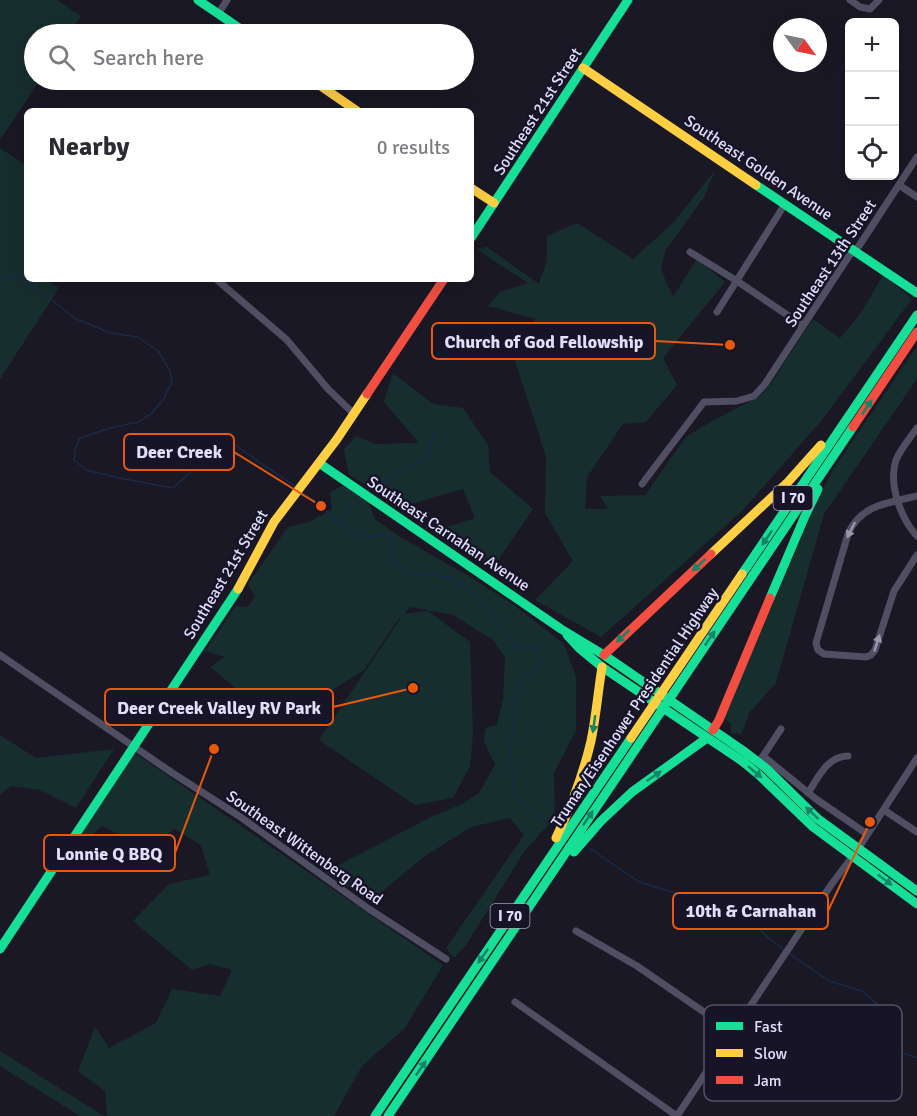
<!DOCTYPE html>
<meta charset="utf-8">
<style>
:root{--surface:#fff;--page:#f7f7f7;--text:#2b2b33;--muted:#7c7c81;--line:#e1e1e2}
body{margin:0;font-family:Signika,sans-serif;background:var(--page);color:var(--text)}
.controls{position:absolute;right:18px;top:18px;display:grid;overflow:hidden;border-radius:9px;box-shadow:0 6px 24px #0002}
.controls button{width:54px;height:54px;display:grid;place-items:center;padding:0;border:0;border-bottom:2px solid var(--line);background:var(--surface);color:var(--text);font:30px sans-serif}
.compass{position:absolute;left:773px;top:18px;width:54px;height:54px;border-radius:50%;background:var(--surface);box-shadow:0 6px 24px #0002;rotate:123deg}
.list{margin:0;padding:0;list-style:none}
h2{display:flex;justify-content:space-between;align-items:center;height:78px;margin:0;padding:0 24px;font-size:26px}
h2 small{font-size:20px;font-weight:400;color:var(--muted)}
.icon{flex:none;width:33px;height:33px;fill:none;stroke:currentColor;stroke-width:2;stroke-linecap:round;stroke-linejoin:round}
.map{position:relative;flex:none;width:917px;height:1116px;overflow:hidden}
.search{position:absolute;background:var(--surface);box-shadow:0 6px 24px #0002;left:24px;top:24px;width:450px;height:66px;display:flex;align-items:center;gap:15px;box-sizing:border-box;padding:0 21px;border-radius:33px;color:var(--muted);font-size:22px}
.panel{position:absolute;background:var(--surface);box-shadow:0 6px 24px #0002;left:24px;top:108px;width:450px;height:174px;border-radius:9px}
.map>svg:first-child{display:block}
</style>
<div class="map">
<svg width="917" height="1116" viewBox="0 0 917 1116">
<rect width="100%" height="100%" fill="#1a1824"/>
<path fill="#172e2e" d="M0 0H57L81 16 69 34H34V80H40L0 140Z
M0 148 27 166V279H45L59 288 0 379Z
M715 170 704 197 665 251 661 270 673 297 697 259 725 282 663 358 677 385 646 422 623 424 587 477 585 509H608L600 496 645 495 686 437 712 421 760 396 771 383 813 319 840 338 861 313 883 275 912 299 821 421 743 510 601 637 535 600 573 561 545 513 546 457 510 345 536 319 488 306 500 292 528 283 476 249 487 247 539 284 547 260V236L577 223 633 259 674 222Z
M917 346V379L824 514 776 683 750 712 741 734 731 733V724L724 718 820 494 833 470Z
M393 373 433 404 463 408 488 445 490 472 533 509 492 569 435 535 441 529 475 518 463 489 404 506 349 475 344 449 356 436 376 444 419 443 384 402Z
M343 485 368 502 375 519 397 535 472 578 514 605 564 644 576 677V731L554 773 555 817 524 852 466 945 454 958 446 948 524 835 510 818 471 827 422 858 370 902 320 868 341 864 429 818 462 804 479 793 495 765 484 741 485 729 497 724 503 699 505 657 493 640 453 615 410 607 404 614 428 611 470 642 473 734 470 766 453 798 415 805 319 740 403 615 395 624 364 670 337 687 289 714 280 704 271 713 254 703 210 667 225 657 205 651 236 606 247 607 255 597 248 584 288 527 309 522 332 510 330 492Z
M0 735 36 758 114 749 76 808 40 790 11 786 0 795Z
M135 753 443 965 405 1028 362 1066 334 1116H107L105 1091 78 1071 95 1027 109 1048 156 1023 172 989 220 996 232 970 210 964 192 970 133 921 169 884 210 875 201 845 174 829 147 849 102 826 82 845H75Z
M0 1051 104 1116H80L0 1066Z"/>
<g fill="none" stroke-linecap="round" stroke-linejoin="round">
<path stroke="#182b49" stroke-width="1.5" d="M0 280 13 275 26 280 76 319 111 333 138 337 159 352 170 371 172 382 163 400 151 414 138 422 110 428 80 438 75 449 74 460 86 470 124 479 173 488 191 472 203 448 220 444 235 445 296 487
M368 491 371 488 426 458 434 432
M302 492 321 506 351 533 371 537 388 534C397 543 394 553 392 564L399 566 411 575H435L449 577 467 588 491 612 500 629 518 648H537L541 664 519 683 511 748 513 789 520 801 548 823
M339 521 349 507 363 497
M591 849 639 882 668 891 707 898 726 905 746 917 770 939 783 949
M790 954 829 981 862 991 890 1015 891 1038 893 1049 917 1058"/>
<path stroke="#504e62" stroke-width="7" d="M850 0 860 7 870 9 879 0
M218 14 227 0
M899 185 917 197
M690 252 737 281 802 325
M216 279 287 340 328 389 354 414
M717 312 785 204
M917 428C910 438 901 448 896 460 888 484 901 519 917 536
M642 484 704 402 737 401 754 396 765 384 849 256 859 246 917 157
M917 496C889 503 861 504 848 534L816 643 818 650 824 654 866 657 871 655 875 650 894 591 917 555
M0 655 171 772 239 816 369 909 446 959
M763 756 816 799 867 834
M761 759 781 729
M808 793C818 778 827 756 848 756
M884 810 917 832
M576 931 637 966 733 1032
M515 1002 677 1116
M677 1116 831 885 858 849 917 758"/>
<path stroke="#16e098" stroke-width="9" d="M198 0 248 34
M756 185 917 293
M471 238 628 0
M319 463 561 629 604 655 745 752 767 769 818 819 917 891
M742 574 917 315
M770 598 805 516 818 489
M567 635 579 648 602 667 742 761 759 775 813 827 917 904
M574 852 601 821 632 792 707 738
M0 949 238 589
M375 1116 631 738
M388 1116 853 427"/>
<path stroke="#ffcf43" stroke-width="9" d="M583 68 756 185
M312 80 357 111
M471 188 494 203
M711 554 788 482 821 445
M238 589 274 522 337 439 367 394
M631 738 742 574
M556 838C571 807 583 775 591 741 596 717 598 692 602 667"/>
<path stroke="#f24e42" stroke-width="9" d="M367 394 444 279
M853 427 917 332
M604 655 711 554
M713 730 719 720 770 598"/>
</g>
<defs><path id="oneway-solid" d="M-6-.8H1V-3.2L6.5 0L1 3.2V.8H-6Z" transform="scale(1.5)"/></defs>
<g fill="#168466">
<use href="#oneway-solid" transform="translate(867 407) rotate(-56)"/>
<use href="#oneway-solid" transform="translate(767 538) rotate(124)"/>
<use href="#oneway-solid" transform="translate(699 565) rotate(137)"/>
<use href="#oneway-solid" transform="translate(623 636) rotate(137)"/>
<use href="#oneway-solid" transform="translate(710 638) rotate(-56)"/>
<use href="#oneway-solid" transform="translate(594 724) rotate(98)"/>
<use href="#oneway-solid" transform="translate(755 772) rotate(40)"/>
<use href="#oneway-solid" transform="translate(654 776) rotate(-34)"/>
<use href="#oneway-solid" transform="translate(812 813) rotate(-137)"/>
<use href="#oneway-solid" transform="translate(588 818) rotate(-56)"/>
<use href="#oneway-solid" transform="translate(885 880) rotate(37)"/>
<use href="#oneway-solid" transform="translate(483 956) rotate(125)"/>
<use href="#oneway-solid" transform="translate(421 1068) rotate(-56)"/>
</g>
<g fill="#9896ae">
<use href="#oneway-solid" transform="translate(851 530) rotate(117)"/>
<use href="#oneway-solid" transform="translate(877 643) rotate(-72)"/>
</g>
<g text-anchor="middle" stroke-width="5" stroke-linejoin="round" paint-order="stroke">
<g fill="#171428" stroke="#a4a1bc" stroke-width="1.5">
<rect x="773.5" y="486" width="39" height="24" rx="4.5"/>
<rect x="490.5" y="904" width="39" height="24" rx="4.5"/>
</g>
<g font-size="15" font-weight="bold" fill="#e1defb">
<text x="793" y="503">I 70</text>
<text x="510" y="921">I 70</text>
</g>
<g font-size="16" fill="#e1defb" stroke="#171428">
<text transform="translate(537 111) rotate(-57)" y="6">Southeast 21st Street</text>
<text transform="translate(759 167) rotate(34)" y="6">Southeast Golden Avenue</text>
<text transform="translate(830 263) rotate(-56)" y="6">Southeast 13th Street</text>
<text transform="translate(449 533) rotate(34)" y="6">Southeast Carnahan Avenue</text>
<text transform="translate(225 574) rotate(-59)" y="6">Southeast 21st Street</text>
<text transform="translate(634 707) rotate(-56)" y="6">Truman/Eisenhower Presidential Highway</text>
<text transform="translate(305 847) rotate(35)" y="6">Southeast Wittenberg Road</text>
</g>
</g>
<rect x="704" y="1005" width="198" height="96" rx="9" fill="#171428" stroke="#545167" stroke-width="1.5"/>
<rect x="716" y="1022" width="27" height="8" fill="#16e098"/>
<rect x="716" y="1049" width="27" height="8" fill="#ffcf43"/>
<rect x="716" y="1076" width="27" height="8" fill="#f24e42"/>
<g font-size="16" fill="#e1defb">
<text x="754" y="1032">Fast</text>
<text x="754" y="1059">Slow</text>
<text x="754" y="1086">Jam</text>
</g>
<path fill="none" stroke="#e8590c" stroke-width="2" d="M730 345L655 341M321 506L234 452M413 688L333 707M214 749L175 853M870 822L828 911"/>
<g fill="#e8590c" stroke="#171428" stroke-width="2">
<circle cx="730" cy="345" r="6"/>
<circle cx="321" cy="506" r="6"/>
<circle cx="413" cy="688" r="6"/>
<circle cx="214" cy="749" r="6"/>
<circle cx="870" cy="822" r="6"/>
</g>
<g fill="#171428" stroke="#e8590c" stroke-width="2">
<rect x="432" y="323" width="223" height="36" rx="6"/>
<rect x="124" y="434" width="110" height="36" rx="6"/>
<rect x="105" y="689" width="228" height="36" rx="6"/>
<rect x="44" y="835" width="131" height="36" rx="6"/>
<rect x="673" y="893" width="155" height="36" rx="6"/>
</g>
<g font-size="18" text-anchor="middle" font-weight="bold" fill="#e1defb">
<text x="544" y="348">Church of God Fellowship</text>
<text x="179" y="458">Deer Creek</text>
<text x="219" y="714">Deer Creek Valley RV Park</text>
<text x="109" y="860">Lonnie Q BBQ</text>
<text x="751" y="917">10th &amp; Carnahan</text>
</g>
</svg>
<div class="controls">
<button>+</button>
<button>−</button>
<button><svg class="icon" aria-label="locate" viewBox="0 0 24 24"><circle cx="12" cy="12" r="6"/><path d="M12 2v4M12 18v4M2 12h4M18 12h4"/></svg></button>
</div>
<svg class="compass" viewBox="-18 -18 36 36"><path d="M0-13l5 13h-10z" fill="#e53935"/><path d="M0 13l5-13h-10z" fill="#7c7c81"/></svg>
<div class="search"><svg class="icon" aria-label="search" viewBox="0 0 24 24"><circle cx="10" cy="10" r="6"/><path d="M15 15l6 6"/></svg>Search here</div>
<section class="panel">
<h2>Nearby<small>0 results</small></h2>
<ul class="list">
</ul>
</section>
</div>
